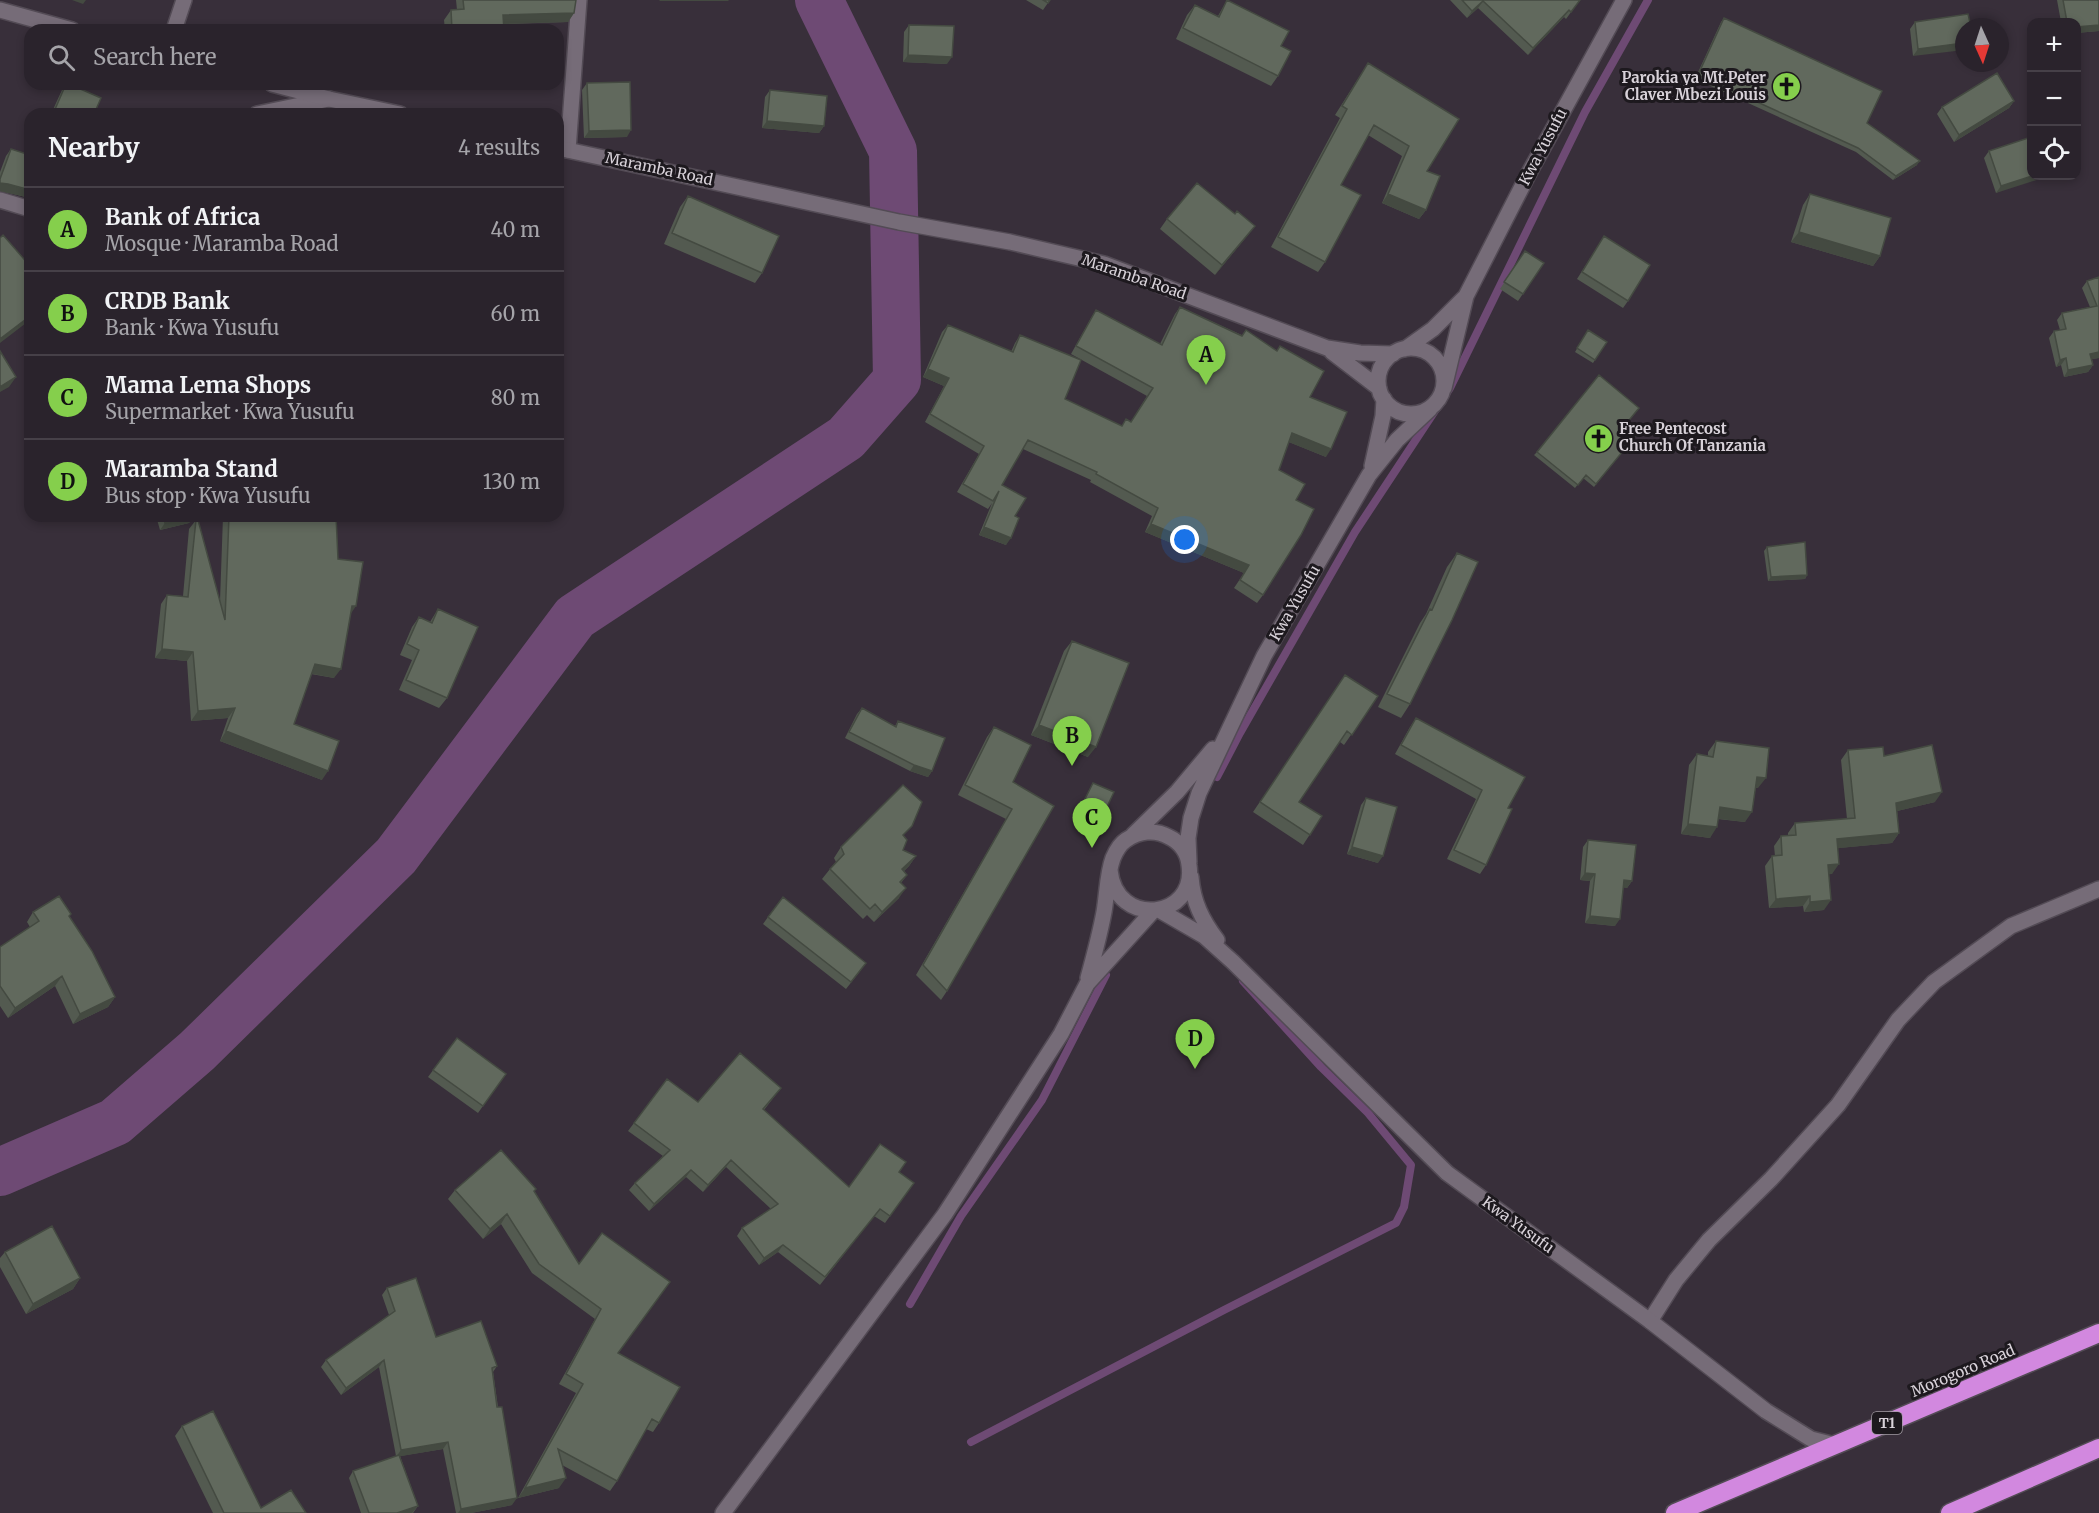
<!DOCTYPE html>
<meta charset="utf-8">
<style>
:root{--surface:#2a232c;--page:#322b34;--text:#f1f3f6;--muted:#a5a4a9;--line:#464048;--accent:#85cf4c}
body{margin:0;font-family:Merriweather,serif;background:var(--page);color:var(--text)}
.controls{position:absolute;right:18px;top:18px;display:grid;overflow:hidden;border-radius:12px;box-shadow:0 3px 9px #0003}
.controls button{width:54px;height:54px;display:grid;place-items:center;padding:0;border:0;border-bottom:2px solid var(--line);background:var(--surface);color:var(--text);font:30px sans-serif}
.compass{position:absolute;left:1955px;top:18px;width:54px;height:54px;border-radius:50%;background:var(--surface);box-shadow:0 3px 9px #0003;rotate:177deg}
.you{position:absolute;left:1185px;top:540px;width:21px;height:21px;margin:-15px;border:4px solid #fff;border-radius:50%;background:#1a73e8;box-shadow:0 0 0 9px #1a73e833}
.badge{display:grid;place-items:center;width:39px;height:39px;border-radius:50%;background:var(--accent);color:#111;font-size:20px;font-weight:700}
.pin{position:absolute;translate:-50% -50px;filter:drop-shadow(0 2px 3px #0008)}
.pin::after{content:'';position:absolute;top:32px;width:21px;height:18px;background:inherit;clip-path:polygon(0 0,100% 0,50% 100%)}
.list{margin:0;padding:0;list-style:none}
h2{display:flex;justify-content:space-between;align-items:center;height:78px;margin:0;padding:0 24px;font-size:26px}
h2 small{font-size:20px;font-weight:400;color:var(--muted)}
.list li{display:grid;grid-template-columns:39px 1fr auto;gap:18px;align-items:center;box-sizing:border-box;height:84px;padding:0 24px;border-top:2px solid var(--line)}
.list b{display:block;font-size:22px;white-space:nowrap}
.list p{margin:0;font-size:20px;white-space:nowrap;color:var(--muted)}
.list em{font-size:20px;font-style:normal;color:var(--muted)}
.icon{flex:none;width:33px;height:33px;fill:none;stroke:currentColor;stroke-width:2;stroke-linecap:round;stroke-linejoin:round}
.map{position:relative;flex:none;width:2099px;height:1513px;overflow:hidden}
.search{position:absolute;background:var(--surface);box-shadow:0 3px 9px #0003;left:24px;top:24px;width:540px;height:66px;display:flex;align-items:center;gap:15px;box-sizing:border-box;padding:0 21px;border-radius:18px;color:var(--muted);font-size:22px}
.panel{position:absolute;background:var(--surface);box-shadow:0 3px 9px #0003;left:24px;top:108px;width:540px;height:414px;border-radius:18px}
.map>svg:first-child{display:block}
</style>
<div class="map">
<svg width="2099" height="1513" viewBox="0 0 2099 1513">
<rect width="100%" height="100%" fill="#382f3a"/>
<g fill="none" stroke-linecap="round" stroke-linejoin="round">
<path stroke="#6e4a74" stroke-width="8" d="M1217 777 1240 733 1355 532 1450 388 1585 112 1648 0
M910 1304 961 1216 1042 1100 1106 975
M971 1442 1224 1310 1396 1223 1404 1207 1411 1165 1368 1113 1321 1067 1243 981"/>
<path stroke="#6e4a74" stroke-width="48" d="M0 1172 115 1122 197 1051 396 856 575 617 846 438 897 380 893 151 819 0"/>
<defs>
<path id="street" d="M174 30 184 0
M257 114 329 99
M568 150 579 0
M0 200 30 209
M1650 1321 1676 1280 1709 1240 1771 1179 1838 1105 1898 1020 1934 982 2011 926 2099 889"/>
<path id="secondary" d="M0 10 72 30
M272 84 329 99 400 114
M558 148 899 222 1010 242 1104 264 1327 348 1360 353 1393 354
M1378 381a33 33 0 1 1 66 0a33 33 0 1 1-66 0Z
M1405 349 1433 329 1464 298
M1332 352 1379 388
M1444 388 1466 296 1529 173 1624 0
M1372 466 1383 416 1384 399
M1133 835 1177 792 1213 749
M1189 862 1188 838 1191 818 1199 793 1264 656 1369 475 1397 440 1430 409
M1191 877C1193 902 1202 920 1217 940
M1159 910 1204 936 1233 962 1447 1173 1650 1321 1766 1411 1811 1439 1835 1445
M1088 978C1094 956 1100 934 1104 912 1107 895 1107 874 1113 858 1116 851 1120 844 1126 840 1139 831 1155 829 1169 837 1180 842 1188 853 1189 865 1197 919 1116 929 1110 870
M723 1513 945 1214 1061 1034 1087 984 1153 911"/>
<path id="highway" d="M1675 1513 2099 1333
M1950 1513 2099 1448"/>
</defs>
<use href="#street" stroke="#534b55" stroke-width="18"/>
<use href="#secondary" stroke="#534b55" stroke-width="18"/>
<use href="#highway" stroke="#534b55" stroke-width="21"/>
<use href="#street" stroke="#766c78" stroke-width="15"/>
<use href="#secondary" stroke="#766c78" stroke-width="15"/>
<use href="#highway" stroke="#d288df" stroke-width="18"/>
</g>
<path fill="#535a50" d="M456 0H576L574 13 568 22 504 24V30H445L444 20 451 10H457Z
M1026 0H1050L1043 10Z
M1227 0 1281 46 1278 76 1271 86 1176 39 1187 15 1195 5 1218 16Z
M1450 0H1580L1566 19 1564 17 1528 55 1478 8 1467 18Z
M2057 0H2099V31L2076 33V22H2061Z
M1968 14 1913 56 1910 29 1915 22Z
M1724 18 1867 123 1917 165 1893 180 1856 152 1695 79 1721 22Z
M909 25 947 64 903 62 904 32Z
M1368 63 1427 171 1426 210 1419 219 1382 203 1402 156 1368 135 1341 185 1325 262 1318 272 1271 247 1340 118 1335 115Z
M587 83 627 137 584 138 582 90Z
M66 84 94 114H51L62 90Z
M770 90 824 126 819 133 762 128 765 97Z
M2014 101 2009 108 1954 142 1937 114 1942 107Z
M11 149 26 197 0 191V172L6 156Z
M1989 151 2031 176 1996 193 1984 158Z
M1810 194 1880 256 1873 266 1791 242 1803 205Z
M688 196 762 273 755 283 664 244 680 207Z
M1235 214 1255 226 1247 236 1215 275 1160 229 1167 219Z
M1604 236 1628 301 1623 308 1577 279Z
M1525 251 1544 263 1518 301 1500 289Z
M2099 277V358L2092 359 2093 365 2088 372 2064 377 2061 365 2056 367 2049 338 2054 331 2060 330 2057 320 2062 313 2090 307 2082 288 2087 281Z
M1180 307 1277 351 1280 346 1310 397 1326 457 1289 442 1279 470 1296 500 1263 595 1257 603 1234 588 1244 573 1145 532 1152 516 1090 482 1091 480 1023 449 1002 485 1015 516 1006 545 979 535 992 503 988 509 957 492 979 454 925 422 944 386 923 377 942 332 948 325 1011 352 1015 343 1020 335 1065 399 1122 426 1126 419 1131 422 1147 396 1071 354 1091 318 1096 310 1160 344 1175 314Z
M1588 330 1607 342 1593 363 1575 352Z
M1626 425 1637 434 1594 487 1583 478 1575 488 1534 455 1537 452Z
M156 516H193L189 523 160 530Z
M223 516H336L338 559 350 615 334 678 311 674 294 724 322 780 220 741 228 718 191 721 187 661 155 658 161 604 167 595 183 596 189 529 196 520 220 601Z
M1767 547 1807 575 1805 579 1768 581 1764 551Z
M1457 553 1410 704 1401 718 1378 707 1420 623 1426 614 1447 567Z
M438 609 447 698 439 708 399 690 412 660 400 655 412 627 419 617 430 622Z
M1072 641 1088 757 1031 735 1064 651Z
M1345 675 1378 696 1344 745 1340 742 1299 802 1322 816 1303 845 1253 812Z
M862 708 895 726 898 721 932 771 928 777 910 771 845 738 857 714Z
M1416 718 1508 808 1486 865 1480 874 1447 859 1476 799 1395 754 1410 727Z
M994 727 1013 782 1054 806 947 991 941 1000 916 975 1006 819 958 795 987 737Z
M1716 741 1758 788H1755L1745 822 1718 819 1710 838 1681 834 1689 765 1697 754 1708 756V752Z
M1848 750 1884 756 1935 802 1897 811 1899 833 1892 843 1838 848 1832 874H1829L1824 910 1804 912 1803 906 1769 908 1765 866 1772 856H1775L1774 846 1781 836H1788V833L1795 823 1847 819 1841 760Z
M1093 783 1105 811 1102 814 1082 804Z
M1366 798 1378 863 1347 854 1361 805Z
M904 837 903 850 916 856 909 866 904 871 907 875 901 883 899 898 874 922 867 915 863 919 822 879 830 869 836 862 834 858 841 847Z
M1588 840 1632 881 1627 888 1623 887 1615 926 1585 923 1590 881 1580 880 1583 847Z
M33 912 69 917 115 997 108 1007 73 1024 55 986 8 1018 0 1006V947L30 927 27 922Z
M768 917 861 970 846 989 763 924Z
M457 1038 506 1074 478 1113 428 1077Z
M667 1079 698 1102 781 1088 764 1110 849 1187 899 1172 914 1183 885 1223 874 1216 820 1285 778 1252 759 1265 737 1236 742 1228 771 1209 726 1167 703 1192 686 1177 649 1211 629 1190 635 1183 663 1156 628 1131Z
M536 1189 534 1192 579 1264 602 1233 618 1353 659 1423 653 1432 646 1429 617 1481 610 1491 562 1465 559 1488 518 1498 576 1393 559 1384 595 1319 532 1273 501 1224 483 1239 448 1199 455 1190Z
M5 1252 80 1278 73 1289 26 1314 0 1267V1258Z
M387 1288 436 1337 497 1366 493 1372 512 1505 471 1513H456L443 1449 400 1456 418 1506 413 1513H361L349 1478 353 1471 396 1456 379 1367 341 1395 321 1367 326 1360 389 1315 382 1295Z
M182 1426 261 1508 306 1513H213L175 1436Z"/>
<path fill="#444a41" d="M72 0H86L83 4Z
M660 0H729L728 1H659Z
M1483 1 1478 8 1467 18 1472 11Z
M1569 10 1564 17 1528 55 1533 48Z
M574 13 568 22 497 24 503 15Z
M2099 25V31L2076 33V27Z
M1964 43V50L1913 56 1918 49Z
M908 55 952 57 947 64 903 62Z
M2014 101 2009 108 1954 142 1959 135Z
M767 121 824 126 819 133 762 128Z
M631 130 627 137 584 138 589 131Z
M1920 161 1917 165 1893 180 1896 176Z
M2032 176H2049L1996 193 2001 186Z
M0 183 8 184 30 191 26 197 0 191Z
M1388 194 1426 210 1419 219 1382 203Z
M1255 226 1247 236 1215 275 1222 265Z
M1799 232 1880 256 1873 266 1791 242Z
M30 316V320L0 343V339Z
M2099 352V358L2086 360 2090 354Z
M2066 358 2061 365 2056 367 2060 360Z
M2093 365 2088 372 2064 377 2068 370Z
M928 369 949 378 944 386 923 377Z
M16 377 9 387 0 392V387Z
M1292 433 1331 449 1326 457 1286 441Z
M194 516 189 523 160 530 165 523Z
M1151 524 1249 565 1244 573 1145 532Z
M984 527 1011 538 1006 545 979 535Z
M1807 575 1805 579 1768 581 1771 577Z
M352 606H356L350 615Z
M162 649 193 652 187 661 155 658Z
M315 664 341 669 334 678 308 673Z
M235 708 228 718 191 721 198 711Z
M1039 725 1096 747 1088 757 1031 735Z
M226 731 328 771 322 780 220 741Z
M914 765 932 771 928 777 910 771Z
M1757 777 1766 778 1758 788 1749 787Z
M1942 792 1935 802 1889 813 1896 803Z
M1720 807 1752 812 1745 822 1712 818Z
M1688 824 1717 827 1710 838 1681 834Z
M1899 833 1892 843 1830 849 1837 839Z
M1352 847 1383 856 1378 863 1347 854Z
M916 856 909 866 895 880 902 869Z
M1839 864 1832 874 1821 875 1828 865Z
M1585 873 1595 874 1590 881 1580 880Z
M1624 880 1632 881 1627 888 1619 887Z
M906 888 899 898 874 922 882 912Z
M1810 896 1803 906 1769 908 1776 899Z
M1831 900 1824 910 1804 912 1810 902Z
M1590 916 1620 919 1615 926 1585 923Z
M62 976 55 986 8 1018 15 1008Z
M115 997 108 1007 73 1024 80 1014Z
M731 1160 726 1167 703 1192 708 1185Z
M691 1170 686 1177 649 1211 654 1204Z
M507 1214 501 1224 483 1239 490 1229Z
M783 1245 778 1252 759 1265 764 1258Z
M80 1278 73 1289 26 1314 33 1304Z
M384 1360 379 1367 341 1395 346 1388Z
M448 1442 443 1449 396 1457 401 1450Z
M566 1478 559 1488 518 1498 525 1488Z
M517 1498 512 1505 471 1513H458L461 1509Z
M418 1506 412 1513H397Z"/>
<path fill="#61695d" stroke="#444a41" stroke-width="1.5" d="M463 0H576L574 13 503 15 504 30H452L451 10 464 9Z
M1043 0H1050L1048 3Z
M1227 0 1289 31 1281 46 1291 51 1278 76 1183 28 1195 5 1219 17Z
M1462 0H1580L1571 12 1569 10 1533 48 1483 1 1472 11Z
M2063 0H2099V25L2076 27V22H2067Z
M1968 14 1971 27H1964V43L1918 49 1915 22Z
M1724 18 1882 91 1867 123 1920 161 1896 176 1858 148 1698 75Z
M909 25 954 26 952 57 908 55Z
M1368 63 1459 119 1427 171 1440 176 1426 210 1388 194 1409 146 1374 125 1341 185 1361 195 1325 262 1278 237 1347 109 1342 106Z
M1997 73 2014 101 1959 135 1942 107Z
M630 82 631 130 589 131 587 83Z
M66 84H69L101 98 94 114H53Z
M770 90 827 96 824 126 767 121Z
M2031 137 2032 176 2001 186 1989 151Z
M11 149 30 155V190L8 184 0 183V179Z
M1197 183 1235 214 1237 211 1255 226 1222 265 1167 219Z
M1810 194 1891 218 1880 256 1799 232Z
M688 196 779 236 762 273 672 233Z
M3 235 30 266V316L0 339V238Z
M1604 236 1650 265 1628 301 1582 272Z
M1525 251 1544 263 1523 294 1504 282Z
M2099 277V352L2090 354 2093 365 2068 370 2066 358 2060 360 2054 331 2066 329 2062 313 2097 306 2087 281Z
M1180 307 1242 336 1246 330 1277 351 1280 346 1324 371 1310 397 1347 412 1331 449 1292 433 1279 470 1305 484 1296 500 1314 509 1301 535 1263 595 1240 580 1249 565 1151 524 1158 508 1096 474 1097 472 1028 440 1002 485 1026 498 1015 516 1019 518 1011 538 984 527 999 491 993 501 963 484 984 446 930 414 949 378 928 369 948 325 1013 352 1020 335 1081 360 1065 399 1122 426 1126 419 1131 422 1153 388 1076 346 1096 310 1162 345Z
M1588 330 1607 342 1595 360 1577 348Z
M0 351 16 377 0 387Z
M1599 375 1639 408 1625 425 1637 434 1596 484 1586 475 1578 485 1537 452Z
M163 516H193L165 523Z
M229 516H336L338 559 363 562 356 606H352L341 669 315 664 294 724 339 741 328 771 226 731 235 708 198 711 193 652 162 649 167 595 188 597 196 520H198L225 620Z
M1805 542 1807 575 1771 577 1767 547Z
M1457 553 1478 562 1452 620 1410 704 1387 694 1430 609 1432 610Z
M438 609 478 627 447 698 406 680 419 650 407 644 419 617 432 623Z
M1072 641 1129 663 1096 747 1039 725Z
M1345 675 1378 696 1352 735 1347 731 1299 802 1322 816 1310 835 1260 802Z
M862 708 896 727 898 721 945 738 932 771 914 765 849 732Z
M1416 718 1525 777 1508 808 1512 809 1486 865 1454 850 1482 790 1401 745Z
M994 727 1031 745 1013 782 1054 806 947 991 923 965 1012 809 965 785Z
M1716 741 1769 748 1766 778 1757 777 1752 812 1720 807 1717 827 1688 824 1697 754 1713 757Z
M1932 745 1942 792 1896 803 1899 833 1837 839 1839 864 1828 865 1831 900 1810 902V896L1776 899 1772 856 1782 855 1781 836 1796 835 1795 823 1855 818 1848 750 1883 747 1884 756Z
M1093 783 1114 792 1105 811 1084 801Z
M903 785 922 802 912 826 903 835 907 840 903 850 916 856 902 869 907 875 900 882 906 888 882 912 875 904 870 909 830 869 844 854 841 847Z
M1366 798 1397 807 1383 856 1352 847Z
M1588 840 1636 845 1632 881 1624 880 1620 919 1590 916 1595 874 1585 873Z
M59 896 71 914 69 916 92 951 115 997 80 1014 62 976 15 1008 0 986V947L39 921 33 912Z
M783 897 866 963 851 982 768 917Z
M457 1038 506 1074 483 1106 433 1070Z
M740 1053 781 1088 763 1109 849 1187 880 1144 906 1162 899 1172 914 1183 890 1216 880 1209 825 1277 783 1245 764 1258 742 1228 778 1204 731 1160 708 1185 691 1170 654 1204 635 1183 670 1150 634 1123 667 1079 698 1102Z
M501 1150 536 1189 534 1191 579 1264 602 1233 670 1282 618 1353 680 1387 659 1423 652 1419 617 1481 558 1449 566 1478 525 1488 583 1384 566 1374 601 1309 539 1264 507 1214 490 1229 455 1190Z
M52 1226 80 1278 33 1304 5 1252Z
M416 1278 436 1337 481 1321 497 1366 492 1368 497 1407H502L517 1498 461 1509 448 1442 401 1450 384 1360 346 1388 326 1360 395 1311 387 1288Z
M213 1411 261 1508 291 1490 306 1513H224L182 1426Z
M399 1455 418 1506 397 1513H369L353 1471Z"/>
<defs>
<symbol id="church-disc" viewBox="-11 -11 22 22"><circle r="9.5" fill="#85cf4c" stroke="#1d191e"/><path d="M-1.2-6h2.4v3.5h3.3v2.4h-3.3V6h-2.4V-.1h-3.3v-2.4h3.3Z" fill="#111"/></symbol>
</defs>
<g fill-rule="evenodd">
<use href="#church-disc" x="1770" y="70" width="33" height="33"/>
<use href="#church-disc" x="1582" y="422" width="33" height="33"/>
</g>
<g text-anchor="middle" stroke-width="6" stroke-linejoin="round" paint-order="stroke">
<rect fill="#1d191e" stroke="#a09aa1" stroke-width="1.5" x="1872" y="1412" width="30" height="22" rx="4.5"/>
<g font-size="14" font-weight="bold" fill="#d8d2d9">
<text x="1887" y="1428">T1</text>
</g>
<g font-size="15" font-weight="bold" fill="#d8d2d9" stroke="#1d191e" text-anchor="end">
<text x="1766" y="83">Parokia ya Mt.Peter<tspan x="1766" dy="17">Claver Mbezi Louis</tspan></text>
<text x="1619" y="434" text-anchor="start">Free Pentecost<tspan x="1619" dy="17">Church Of Tanzania</tspan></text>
</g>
<g font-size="15" fill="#d8d2d9" stroke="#1d191e">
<text transform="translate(1543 147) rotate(-62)" y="5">Kwa Yusufu</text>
<text transform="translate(659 169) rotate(12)" y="5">Maramba Road</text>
<text transform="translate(1134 277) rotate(19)" y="5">Maramba Road</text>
<text transform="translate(1295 603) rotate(-60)" y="5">Kwa Yusufu</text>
<text transform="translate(1518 1225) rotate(36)" y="5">Kwa Yusufu</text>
<text transform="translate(1963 1371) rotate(-23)" y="5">Morogoro Road</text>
</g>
</g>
</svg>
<div class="controls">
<button>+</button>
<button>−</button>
<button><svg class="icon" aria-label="locate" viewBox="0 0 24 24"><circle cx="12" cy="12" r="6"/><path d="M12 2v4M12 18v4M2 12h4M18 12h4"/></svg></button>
</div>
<svg class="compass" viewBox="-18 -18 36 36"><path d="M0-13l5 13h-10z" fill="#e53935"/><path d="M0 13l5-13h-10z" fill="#a5a4a9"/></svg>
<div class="you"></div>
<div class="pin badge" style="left:1206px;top:385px">A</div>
<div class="pin badge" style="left:1072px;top:766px">B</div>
<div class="pin badge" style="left:1092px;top:848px">C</div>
<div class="pin badge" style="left:1195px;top:1069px">D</div>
<div class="search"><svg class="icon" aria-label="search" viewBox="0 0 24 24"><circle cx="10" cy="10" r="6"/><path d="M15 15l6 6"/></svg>Search here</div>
<section class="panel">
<h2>Nearby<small>4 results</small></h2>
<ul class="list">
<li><span class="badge">A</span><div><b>Bank of Africa</b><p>Mosque · Maramba Road</p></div><em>40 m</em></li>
<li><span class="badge">B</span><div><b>CRDB Bank</b><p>Bank · Kwa Yusufu</p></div><em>60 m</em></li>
<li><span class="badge">C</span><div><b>Mama Lema Shops</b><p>Supermarket · Kwa Yusufu</p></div><em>80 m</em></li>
<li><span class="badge">D</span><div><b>Maramba Stand</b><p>Bus stop · Kwa Yusufu</p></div><em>130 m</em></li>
</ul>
</section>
</div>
